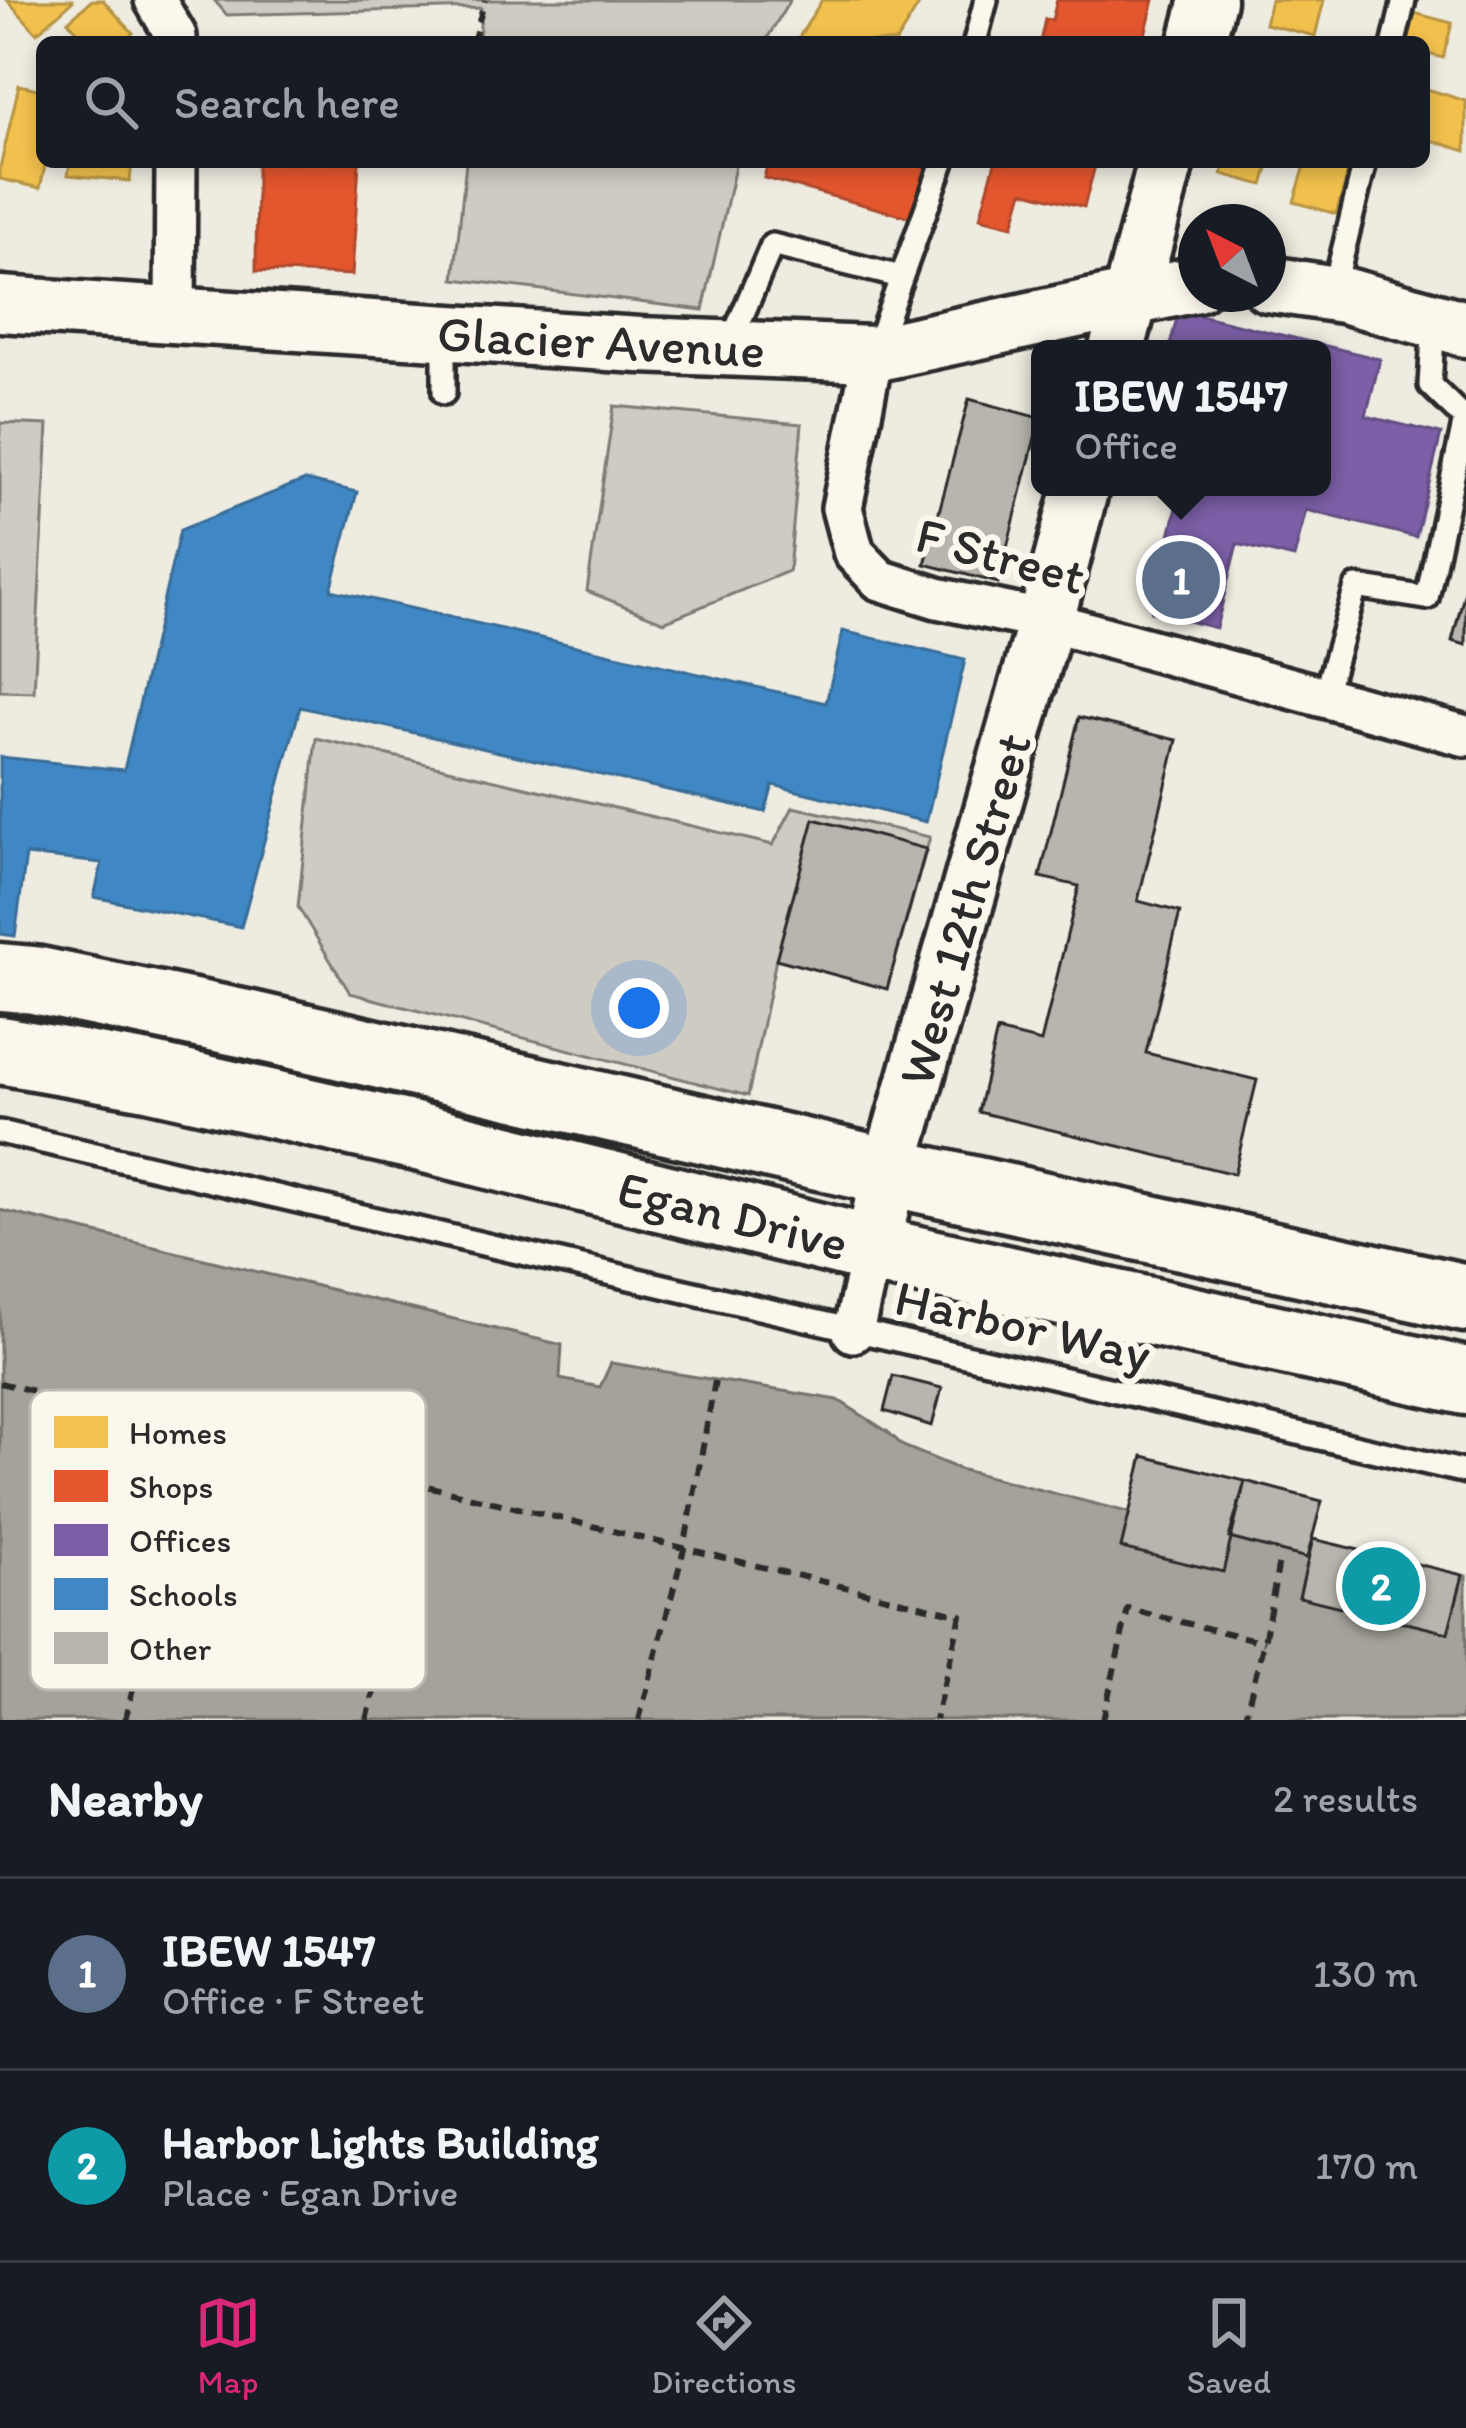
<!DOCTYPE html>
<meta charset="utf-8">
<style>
:root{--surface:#171b24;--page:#20242c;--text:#f1f3f6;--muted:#9ea1a6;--line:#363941;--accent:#db2777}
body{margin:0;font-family:Itim,sans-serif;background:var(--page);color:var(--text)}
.compass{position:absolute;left:1178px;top:204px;width:108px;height:108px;border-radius:50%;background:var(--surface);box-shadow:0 6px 18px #0003;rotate:318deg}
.you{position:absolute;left:639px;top:1008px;width:42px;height:42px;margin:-30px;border:9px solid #fff;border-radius:50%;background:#1a73e8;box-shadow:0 0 0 18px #1a73e833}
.badge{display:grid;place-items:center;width:78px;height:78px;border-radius:50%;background:var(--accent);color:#fff;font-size:39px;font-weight:700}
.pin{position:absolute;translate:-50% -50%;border:6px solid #fff;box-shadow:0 3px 12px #0006}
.popup{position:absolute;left:1031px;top:340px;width:300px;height:156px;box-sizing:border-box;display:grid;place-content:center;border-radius:18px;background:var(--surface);filter:drop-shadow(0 3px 9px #0005);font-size:39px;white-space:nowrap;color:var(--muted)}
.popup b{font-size:45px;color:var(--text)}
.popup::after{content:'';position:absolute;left:50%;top:100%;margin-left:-24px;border:24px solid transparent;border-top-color:var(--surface)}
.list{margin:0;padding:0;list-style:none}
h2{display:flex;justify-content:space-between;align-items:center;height:156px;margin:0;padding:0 48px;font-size:51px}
h2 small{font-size:39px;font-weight:400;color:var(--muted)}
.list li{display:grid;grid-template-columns:78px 1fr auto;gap:36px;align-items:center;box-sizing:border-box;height:192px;padding:0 48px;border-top:3px solid var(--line)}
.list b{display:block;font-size:45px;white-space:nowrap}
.list p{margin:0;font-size:39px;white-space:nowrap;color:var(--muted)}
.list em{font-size:39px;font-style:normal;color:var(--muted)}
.icon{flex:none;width:66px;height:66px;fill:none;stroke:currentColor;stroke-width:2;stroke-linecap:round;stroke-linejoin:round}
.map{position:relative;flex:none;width:1466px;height:1720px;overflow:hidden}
.search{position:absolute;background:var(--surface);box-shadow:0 6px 18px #0003;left:36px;right:36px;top:36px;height:132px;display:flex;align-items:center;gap:30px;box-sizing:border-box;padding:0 42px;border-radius:18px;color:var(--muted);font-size:45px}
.sheet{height:540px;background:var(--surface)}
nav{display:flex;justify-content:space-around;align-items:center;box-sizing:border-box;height:168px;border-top:3px solid var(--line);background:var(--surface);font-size:33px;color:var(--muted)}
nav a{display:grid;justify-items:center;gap:6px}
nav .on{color:var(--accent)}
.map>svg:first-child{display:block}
</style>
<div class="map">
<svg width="1466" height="1720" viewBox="0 0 1466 1720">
<rect width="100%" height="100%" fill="#eeebe0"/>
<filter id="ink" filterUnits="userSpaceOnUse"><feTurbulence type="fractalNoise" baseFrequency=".00833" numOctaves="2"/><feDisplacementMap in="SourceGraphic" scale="24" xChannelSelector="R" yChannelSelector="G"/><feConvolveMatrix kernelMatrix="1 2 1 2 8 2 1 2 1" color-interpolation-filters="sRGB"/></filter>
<g filter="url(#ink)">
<path fill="#cecbc2" stroke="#7c7b76" stroke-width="3" d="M214 0H790L765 42H479L481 8 227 15Z
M466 162H736L703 310 454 279Z
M614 406 802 424 789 571 664 622 587 591Z
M0 423 48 425 34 692 0 691Z
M316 738 773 845 793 807 930 837 887 989 776 959 748 1096 350 993 298 907Z"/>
<path fill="#a4a29a" stroke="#74726e" stroke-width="3" d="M0 1210 562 1345 560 1379 600 1387 611 1363 838 1400 888 1432 903 1446 959 1469 1307 1558 1466 1576V1688L1461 1720H0Z"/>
<path fill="#f2c14e" stroke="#b69444" stroke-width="3" d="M7 0H72L73 1 37 33Z
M92 0H103L133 33 123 42H87L68 21Z
M822 0H922L896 42H796Z
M1271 0H1324L1315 36 1265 24Z
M1410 12 1452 23 1443 58 1424 53V42H1402Z
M19 85 42 90V162H46L40 188 0 179V168Z
M1424 88 1466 101V151L1424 138Z
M70 162H132L130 181 68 175Z
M1226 162H1270L1263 185 1222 174Z
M1306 162H1351L1336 214 1294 202Z"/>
<path fill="#e4572e" stroke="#ac4a2d" stroke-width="3" d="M1057 0H1154L1143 42H1040L1045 19 1052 20Z
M257 162H359L352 275 256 271Z
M768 162H927L912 218 764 178Z
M995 162H1096L1084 207 1023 191 1013 226 980 218Z"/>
<path fill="#7b5ea7" stroke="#634f82" stroke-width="3" d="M1179 310 1380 359 1366 416 1441 434 1416 537 1306 510 1294 558 1237 544 1216 628 1151 612 1182 487H1322V349H1169Z"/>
<path fill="#3f88c5" stroke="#396c97" stroke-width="3" d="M305 480 357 492 331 590 826 703 843 631 965 660 926 822 773 785 765 812 300 707 241 927 94 897 102 863 26 855 15 936 0 934V757L124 770 180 530Z"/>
<path fill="#b8b5ae" stroke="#2b2b2b" stroke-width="3" d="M969 399 1040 418 998 583 925 564Z
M1466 587V645L1452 641Z
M1079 717 1177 740 1138 901 1180 912 1146 1053 1257 1080 1234 1174 978 1112 997 1031 1041 1042 1079 886 1040 877Z
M814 819 926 849 887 989 776 959Z
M893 1376 942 1388 932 1426 884 1411Z
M1143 1456 1245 1481 1223 1572 1121 1548Z
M1245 1481 1322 1501 1307 1558 1229 1538Z
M1313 1539 1463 1575 1448 1633 1299 1597Z"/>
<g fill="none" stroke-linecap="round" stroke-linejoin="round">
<defs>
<path id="lane" d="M975 42 986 0
M1394 42 1404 0
M1333 293 1365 162
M876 348 943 162
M728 349 772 245 901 277
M444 393V334
M1324 697 1356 587 1427 598 1465 419 1430 385 1434 320
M0 1132 1466 1472"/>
<path id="street" d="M155 0 176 36V42
M175 313 176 162
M873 354 842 508 854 553 880 580 937 598 1046 621 1466 736
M853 1332 872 1250"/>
<path id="secondary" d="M1197 42 1208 0
M1268 284 1343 295 1466 329
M0 304 640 345 873 354 1196 284
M1117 349 1166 162
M872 1250 889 1172 1046 621 1081 487"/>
<path id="highway" d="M0 977 34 980 246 1024 889 1172 1466 1298
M0 1050 148 1076 410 1135 872 1250 1466 1381"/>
</defs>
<use href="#lane" stroke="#2b2b2b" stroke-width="30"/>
<use href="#street" stroke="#2b2b2b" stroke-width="48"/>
<use href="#secondary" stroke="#2b2b2b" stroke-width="63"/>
<use href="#highway" stroke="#2b2b2b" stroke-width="75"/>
<path stroke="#2b2b2b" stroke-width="6" stroke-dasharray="12 9" stroke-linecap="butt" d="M473 42 485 0
M0 1383 961 1615 935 1720
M125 1720 198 1432
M367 1720 425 1487
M639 1720 684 1549 715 1381
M1103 1720 1128 1609 1264 1642
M1244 1720 1264 1642 1280 1556"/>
<use href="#lane" stroke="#fbf7ec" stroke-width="21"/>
<use href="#street" stroke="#fbf7ec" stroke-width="39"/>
<use href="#secondary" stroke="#fbf7ec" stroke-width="54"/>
<use href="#highway" stroke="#fbf7ec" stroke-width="66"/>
</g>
</g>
<g text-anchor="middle" stroke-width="12" stroke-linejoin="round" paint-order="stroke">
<g font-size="51" fill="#2b2b2b" stroke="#fbf7ec">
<text transform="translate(601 341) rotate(3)" y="18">Glacier Avenue</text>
<text transform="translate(1001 555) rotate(15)" y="18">F Street</text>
<text transform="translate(964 909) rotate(-74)" y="18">West 12th Street</text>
<text transform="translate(733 1215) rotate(14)" y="18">Egan Drive</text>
<text transform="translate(1023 1325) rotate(13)" y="18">Harbor Way</text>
</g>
</g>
<rect x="30" y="1390" width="396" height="300" rx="18" fill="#fbf7ec" stroke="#bdbab2" stroke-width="3"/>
<rect x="54" y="1416" width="54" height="32" fill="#f2c14e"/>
<rect x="54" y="1470" width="54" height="32" fill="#e4572e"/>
<rect x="54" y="1524" width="54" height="32" fill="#7b5ea7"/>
<rect x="54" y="1578" width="54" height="32" fill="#3f88c5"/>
<rect x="54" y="1632" width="54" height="32" fill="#b8b5ae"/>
<g font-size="33" fill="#2b2b2b">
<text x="129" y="1444">Homes</text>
<text x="129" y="1498">Shops</text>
<text x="129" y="1552">Offices</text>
<text x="129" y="1606">Schools</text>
<text x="129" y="1660">Other</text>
</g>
</svg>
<svg class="compass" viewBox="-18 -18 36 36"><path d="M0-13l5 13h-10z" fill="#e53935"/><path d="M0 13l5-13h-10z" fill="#9ea1a6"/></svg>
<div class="you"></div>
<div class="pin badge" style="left:1181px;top:580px;background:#5c6f8a">1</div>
<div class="popup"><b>IBEW 1547</b>Office</div>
<div class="pin badge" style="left:1381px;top:1586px;background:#0f9aa8">2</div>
<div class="search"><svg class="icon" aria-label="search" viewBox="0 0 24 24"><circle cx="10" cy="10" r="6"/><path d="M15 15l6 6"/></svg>Search here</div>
</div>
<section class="sheet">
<h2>Nearby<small>2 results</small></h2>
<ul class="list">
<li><span class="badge" style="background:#5c6f8a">1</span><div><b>IBEW 1547</b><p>Office · F Street</p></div><em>130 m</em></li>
<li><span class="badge" style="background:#0f9aa8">2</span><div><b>Harbor Lights Building</b><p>Place · Egan Drive</p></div><em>170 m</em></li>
</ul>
</section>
<nav>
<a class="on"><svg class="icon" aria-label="map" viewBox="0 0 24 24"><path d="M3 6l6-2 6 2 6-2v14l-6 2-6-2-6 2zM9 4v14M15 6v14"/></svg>Map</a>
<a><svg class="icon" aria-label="directions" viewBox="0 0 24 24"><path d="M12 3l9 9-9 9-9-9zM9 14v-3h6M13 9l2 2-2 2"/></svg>Directions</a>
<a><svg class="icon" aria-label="saved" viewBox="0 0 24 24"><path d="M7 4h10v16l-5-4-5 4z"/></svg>Saved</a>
</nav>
